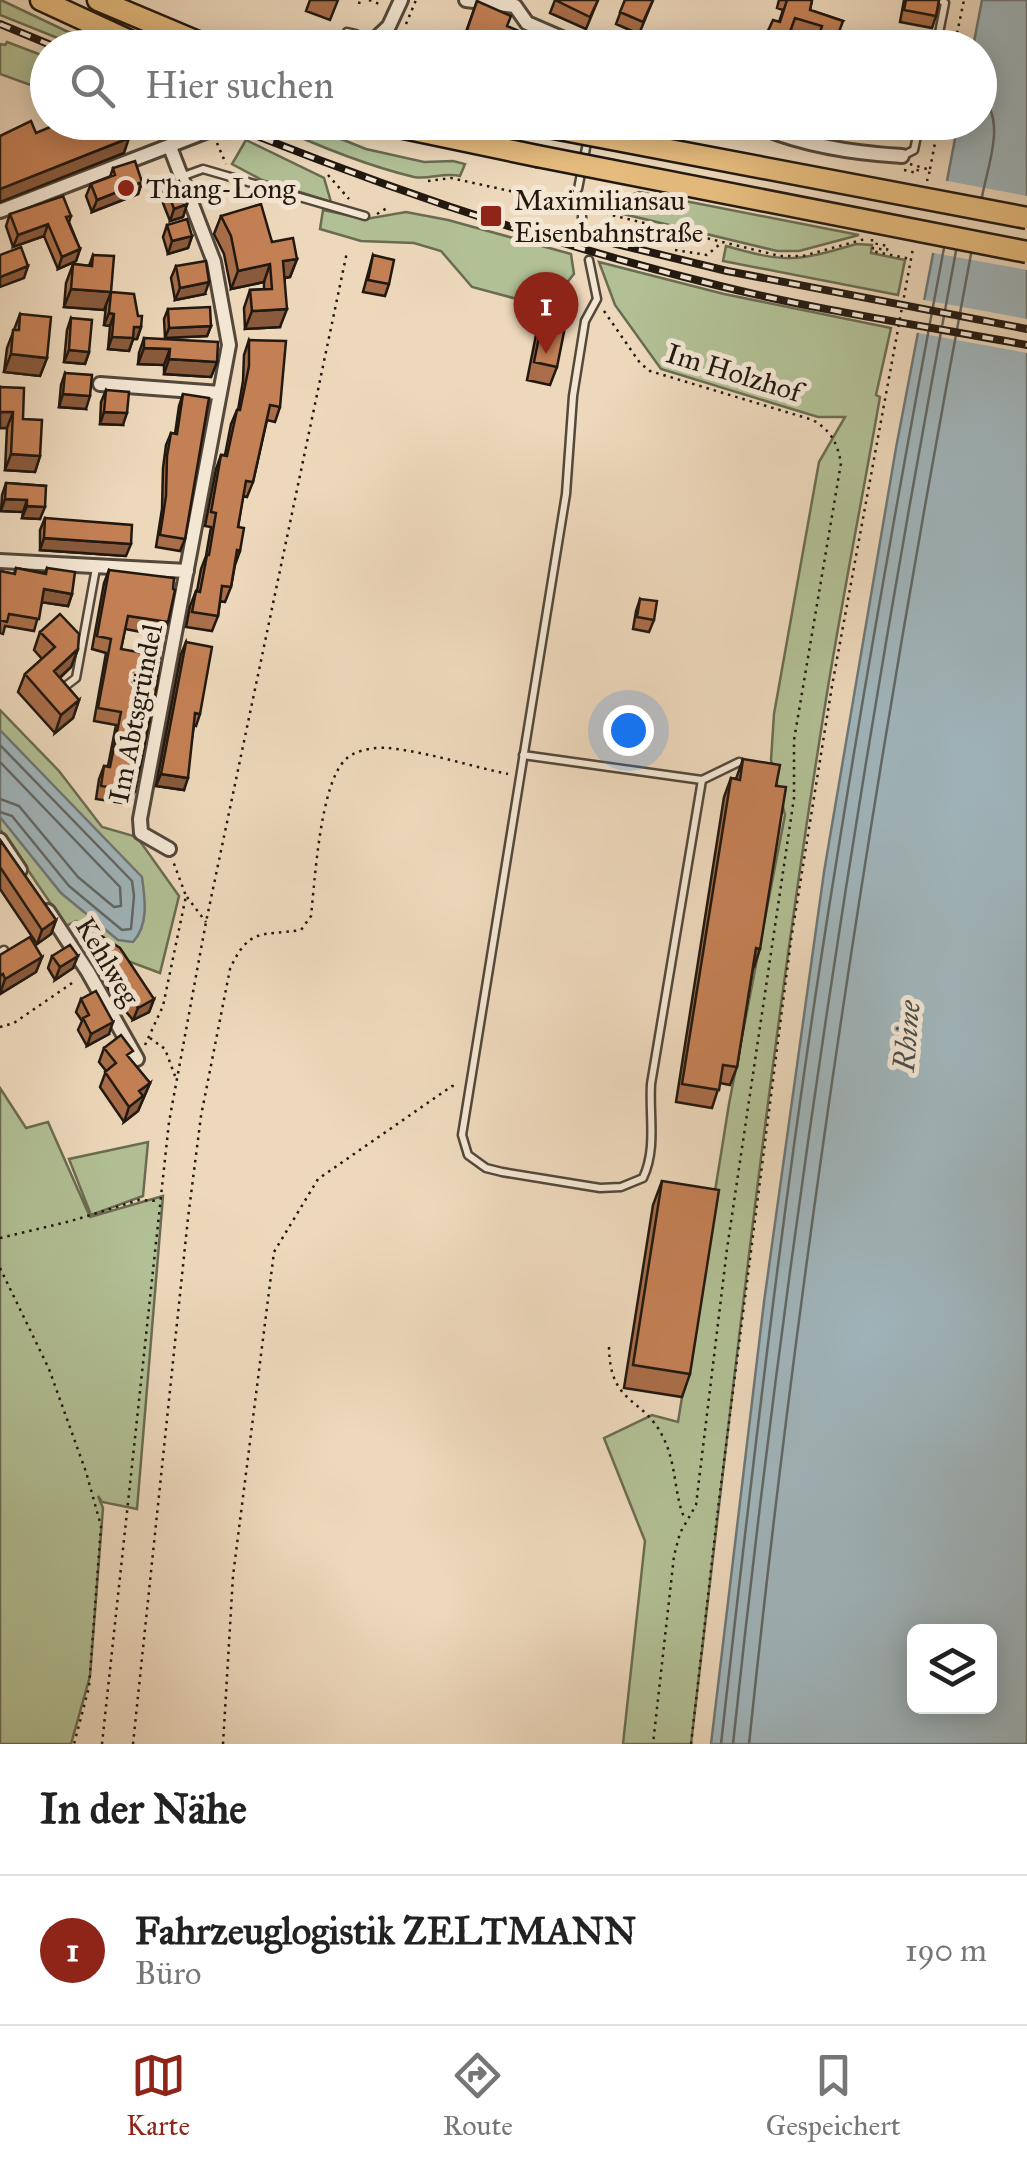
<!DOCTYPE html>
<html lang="de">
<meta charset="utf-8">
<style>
:root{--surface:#fff;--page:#f2f2f2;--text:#222;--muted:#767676;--line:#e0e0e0;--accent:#8f2418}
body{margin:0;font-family:"IM FELL Great Primer",serif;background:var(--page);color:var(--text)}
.controls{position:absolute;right:30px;bottom:30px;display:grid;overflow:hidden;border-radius:15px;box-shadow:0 5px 25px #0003}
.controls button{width:90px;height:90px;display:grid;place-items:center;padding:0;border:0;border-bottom:2px solid var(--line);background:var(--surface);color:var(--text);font:50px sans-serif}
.you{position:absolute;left:628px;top:730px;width:35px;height:35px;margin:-25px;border:8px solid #fff;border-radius:50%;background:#1a73e8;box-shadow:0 0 0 15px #1a73e833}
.badge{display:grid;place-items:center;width:65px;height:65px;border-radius:50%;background:var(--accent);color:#fff;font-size:32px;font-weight:700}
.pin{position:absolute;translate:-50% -82px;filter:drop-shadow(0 2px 5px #0008)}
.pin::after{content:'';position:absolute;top:52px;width:35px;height:30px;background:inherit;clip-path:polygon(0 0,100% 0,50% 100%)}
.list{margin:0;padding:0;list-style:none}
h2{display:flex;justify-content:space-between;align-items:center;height:130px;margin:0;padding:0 40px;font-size:42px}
h2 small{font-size:32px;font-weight:400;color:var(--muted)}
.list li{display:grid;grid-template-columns:65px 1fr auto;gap:30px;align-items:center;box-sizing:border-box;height:150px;padding:0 40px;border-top:2px solid var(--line)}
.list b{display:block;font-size:38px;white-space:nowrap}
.list p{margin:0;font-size:32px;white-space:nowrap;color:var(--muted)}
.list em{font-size:32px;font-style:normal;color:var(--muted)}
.icon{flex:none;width:55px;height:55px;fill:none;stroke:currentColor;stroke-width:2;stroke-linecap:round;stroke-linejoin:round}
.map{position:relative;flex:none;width:1027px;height:1744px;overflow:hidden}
.search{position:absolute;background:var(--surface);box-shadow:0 5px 25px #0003;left:30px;right:30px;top:30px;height:110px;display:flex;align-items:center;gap:25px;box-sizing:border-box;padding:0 35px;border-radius:55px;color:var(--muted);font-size:38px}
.sheet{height:280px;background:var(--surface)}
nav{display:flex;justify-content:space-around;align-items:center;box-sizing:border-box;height:140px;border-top:2px solid var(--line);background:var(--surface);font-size:28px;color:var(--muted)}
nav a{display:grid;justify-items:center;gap:5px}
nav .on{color:var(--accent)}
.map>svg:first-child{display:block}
</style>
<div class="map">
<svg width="1027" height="1744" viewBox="0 0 1027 1744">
<rect width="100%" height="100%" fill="#edd8bb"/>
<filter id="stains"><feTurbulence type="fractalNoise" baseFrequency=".002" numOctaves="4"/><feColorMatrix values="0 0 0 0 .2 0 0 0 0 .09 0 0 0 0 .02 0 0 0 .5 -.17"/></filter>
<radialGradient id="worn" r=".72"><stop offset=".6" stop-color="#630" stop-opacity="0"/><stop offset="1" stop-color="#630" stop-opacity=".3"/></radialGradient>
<path fill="#b2c095" stroke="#6a6c52" stroke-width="2.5" d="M0 0H1L100 47H80L0 15Z
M7 42 47 57V91L0 74V44L5 45Z
M266 122 301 123 366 149 424 162 453 161 465 164 460 176C444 172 428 180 414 177 364 165 311 143 266 122Z
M246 140 324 178 331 202 262 180 232 164Z
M639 192 859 235 799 251H777L611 211 614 202Z
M323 210 366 219 406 212 448 220 571 254 574 274 547 307 472 287 441 251 414 243 361 241 320 229Z
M856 244 872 245 871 253 905 260 898 295 723 261 726 246C786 263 796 262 856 244Z
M599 262 724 294 891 328 876 395 880 397C863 494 844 590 828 687 771 1038 733 1391 691 1744H623L645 1541 604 1438 652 1415 678 1422 729 1104 785 815 771 760 774 714 819 462 845 417H818L661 369 615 305Z
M0 710 59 771 102 827 137 837 179 896 160 973 117 957 76 921 66 926 0 829Z
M0 1088 26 1128 48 1122 90 1217 163 1196 137 1509 102 1502 98 1496 103 1508 90 1676 71 1744H0Z
M148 1142 143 1196 91 1215 69 1159Z"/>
<path fill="#a0b6bd" stroke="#6d7778" stroke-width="2.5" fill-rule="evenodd" d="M982 0H1027V1744H711L764 1302 824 872 896 448 958 123 980 122V48L973 47ZM914 1632H990V1706H914Z
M0 730 142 877C145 899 149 925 133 942L118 940 61 893 0 817Z"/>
<path fill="#edd8bb" d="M942 180 1027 196V270L928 252Z
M919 299 1027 319V353L913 332Z"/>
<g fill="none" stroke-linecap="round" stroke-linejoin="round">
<path stroke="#606766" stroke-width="2.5" d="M980 94C1007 120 988 164 982 197
M0 745 132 881 134 896 131 929 122 930 69 886 12 816 0 812
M0 762 120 887 121 906 114 907 78 877 19 806 0 799
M721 1744C754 1452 788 1160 835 870 868 662 905 455 944 248
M733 1744C786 1243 863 745 956 251
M749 1744C801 1244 878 747 971 254"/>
<defs>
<path id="service" d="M347 32 356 34 366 46
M936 48 945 3 941 0
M904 155 914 150 920 122
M181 177 203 169 365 216
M578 189 591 122
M582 216V225
M589 260 597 299 585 321 573 396 566 494 462 1135 468 1155 486 1168 502 1172 600 1188 621 1187 643 1178C657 1148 649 1116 651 1084L702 780
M63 688 76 678 96 568
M523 755 702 780 739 762
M0 952 4 950"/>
<path id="minor" d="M466 0 515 6
M515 6 527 23 585 48
M366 48 389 26 401 0
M750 122C795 144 853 153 902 156
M0 211 231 122
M100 384 220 393
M0 561 187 571
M0 840 20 870
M169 849 141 833 140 819 229 345 214 262 170 147
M48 911 88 972 137 1059"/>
<path id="trunk" d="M41 0 145 48
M98 0 212 48
M375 122 537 156
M524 122 543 126"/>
</defs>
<use href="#service" stroke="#54483b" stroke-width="11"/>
<use href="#minor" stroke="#54483b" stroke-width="18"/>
<use href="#trunk" stroke="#211810" stroke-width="25"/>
<path stroke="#211810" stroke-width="2.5" stroke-dasharray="2.5 5" stroke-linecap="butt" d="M369 0 382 5
M359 4 360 0
M406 24 416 0
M402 48 407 33 404 31
M954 48 964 0
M243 129 255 122
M217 143 226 164
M910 164 930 170 927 181
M930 169 939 122
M904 170 917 173 918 169
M328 175 349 199
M428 181 451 178 578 206
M548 202 547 206 556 211 557 219
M591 210 780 256H803L865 239
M598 210 604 203 630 193
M377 214 387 208
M872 239V243L888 246 887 250 873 248 872 251 911 259
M675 250 707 255 720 244
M604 311 640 363 650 371 813 420C831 431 837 442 841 463L794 740V798L727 1249 696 1505 680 1533 674 1556 653 1744
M187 897 206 922
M0 1027 14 1023 75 981
M150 1038 165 1049 175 1076
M145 1045 163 1006 186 896 173 861
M0 1238 71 1221 139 1200 159 1201
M0 1268 49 1369 86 1472 101 1526 89 1687 74 1744
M609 1347C610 1406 643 1396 663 1437 677 1464 674 1497 685 1519
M102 1744 169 1122 206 922 347 252
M133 1744 188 1218 201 1116 230 969C249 927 261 936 301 930L311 916C315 880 320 785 345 760 354 750 375 747 388 748 428 752 469 766 508 774
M223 1744 233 1576 274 1252 318 1179 452 1086 458 1087
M691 1744 719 1500 791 940 832 686 913 248"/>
<use href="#service" stroke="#f3e6d3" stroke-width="6"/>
<use href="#minor" stroke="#f3e6d3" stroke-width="12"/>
<use href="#trunk" stroke="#e6bc7e" stroke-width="20"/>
<defs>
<path id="rail" d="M0 24 58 48
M222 122C385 188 549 244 720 286 821 311 925 326 1027 345
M596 239 727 271 1027 329"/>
</defs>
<use href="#rail" stroke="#211810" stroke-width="8"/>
<use href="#rail" stroke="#f3e6d3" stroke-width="4" stroke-dasharray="11" stroke-linecap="butt"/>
<defs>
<path id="trunk-bridge" d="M543 126 1027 218
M537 156 1027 252"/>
</defs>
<use href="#trunk-bridge" stroke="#211810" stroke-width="25" stroke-linecap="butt"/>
<use href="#trunk-bridge" stroke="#e6bc7e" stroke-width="20"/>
</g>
<path fill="#a96e49" stroke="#211810" stroke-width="2.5" d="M310 0H338L330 20 306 11Z
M555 0H598L586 29 550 13Z
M625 0H653L639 34 616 24Z
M779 0H812L810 10 843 21 817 39 790 30 779 22 783 10 777 8Z
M904 0H939L936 16 932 28 900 22Z
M477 1 507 26 515 48 461 46Z
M846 122H909L906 132 867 125 864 133 844 128Z
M113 168 142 182 138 194 92 212 86 196 91 184 110 177Z
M166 186 187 204 183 217 170 221 161 198Z
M10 214 71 216 69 222 80 249 76 261 58 269 44 236 13 247 6 226Z
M221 216 272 242 297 259 290 277 285 278 280 327 245 329 244 308 250 290 264 289V282L231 289 224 254 214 234Z
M167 225 192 236 188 248 168 254 163 237Z
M93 255 111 292 138 316 141 327 137 339H133L129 351 108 349 110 326 104 325 106 305 104 310 64 307 66 283 73 264 89 266Z
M373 255 389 284 385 296 363 292Z
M176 266 205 294 175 300 171 278Z
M545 307 557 367 550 385 527 380 538 325Z
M168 309 211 326 207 336 165 338 164 319Z
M20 314 47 358 40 376 4 372 7 348Z
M71 318 89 352 85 364 64 362 67 330Z
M144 338 217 362 211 377 164 374V365L138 364 139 353Z
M249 340 280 407 275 422 267 420 253 482 247 497 243 496 238 527 240 551 235 565 231 587 225 602 220 601 218 616 212 631 186 627 190 606 196 591H197L201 569 206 556 211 527 205 526 216 469 221 455H225L231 424 237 410H238L243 381 244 355Z
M65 373 86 409 59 407 61 385Z
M0 387 23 419 40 456 35 472 5 470 7 428H0Z
M106 390 123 425 100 424 101 402Z
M183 394 185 539 180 551 156 547 162 509 163 468 166 445 171 433 175 434 179 406Z
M6 483 46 486 40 519 22 518 23 512 1 511 2 495Z
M45 518 126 556 40 550V530Z
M16 568 45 573 47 568 72 594 68 606 42 602 34 631 5 626 3 634 0 633V571L14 574Z
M109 570 168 622 163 636 125 629 121 649 135 791 130 804 96 799 99 779 104 766H108L116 725 94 721 106 653 92 649 104 583Z
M640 599 654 620 649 632 633 629 636 611Z
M40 632 78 649 71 667 60 678 79 700 73 718 55 733 18 692 25 674 42 659 34 650Z
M186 642 200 714 196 726 194 725 184 790 156 786 181 654Z
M743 759 776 786 754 967H753L737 1067 730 1085 720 1083 712 1108 676 1102 724 797 731 778 736 779Z
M0 840 56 920 51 934 37 944 0 889Z
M94 944 154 999 149 1012 133 1020 112 995 102 976 103 972 90 956Z
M0 955 42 957 36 972 0 994Z
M52 956 73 968 55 980 48 968Z
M81 999 109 1034 87 1046 78 1030 82 1021 76 1012Z
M104 1048 130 1059 150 1083 138 1111 124 1122 100 1087 106 1071 99 1062Z
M662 1181 690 1374 682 1397 624 1388 653 1205Z"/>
<path fill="#895a3c" stroke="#211810" stroke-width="2.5" d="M129 138 124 153 0 202V189Z
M142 182 138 194 92 212 97 200Z
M187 204 183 217 170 221 174 209Z
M48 224 44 236 13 247 18 235Z
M192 236 188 248 168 254 172 241Z
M80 249 76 261 58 269 62 257Z
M297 259 290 277 277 279 283 261Z
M270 264 264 282 231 289 238 271Z
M28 266 24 278 0 287V277Z
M209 282 205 294 175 300 180 288Z
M71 289 111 292 104 310 64 307Z
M287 309 280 327 245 329 252 311Z
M109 313 114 314 110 326 104 325Z
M211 326 207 336 165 338 169 328Z
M134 327H141L137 339H133L129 351 108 349 112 337Z
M144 348 170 349 164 365 138 364Z
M69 350 89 352 85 364 64 362Z
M11 354 47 358 40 376 4 372Z
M169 359 217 362 211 377 164 374Z
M63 394 90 396 86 409 59 407Z
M0 412H13L7 428H0Z
M104 412 127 413 123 425 100 424Z
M11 454 40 456 35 472 5 470Z
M5 499 27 500 23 512 1 511Z
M27 506 45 507 40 519 22 518Z
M44 538 131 544 126 556 40 550Z
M44 589 72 594 68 606 40 602Z
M78 649 71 667 47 689 54 671Z
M79 700 73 718 55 733 61 715Z
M161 774 188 778 184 790 156 786Z
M56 920 51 934 37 944 42 930Z
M756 948 760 949 754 967 749 966Z
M78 956 73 968 55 980 60 967Z
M42 957 36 972 0 994 5 979Z
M154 999 149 1012 133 1020 138 1008Z
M113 1022 109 1034 87 1046 91 1034Z
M150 1083 138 1111 124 1122 129 1107 139 1091Z"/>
<path fill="#c48055" stroke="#211810" stroke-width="2.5" d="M555 0H598L590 17Z
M625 0H653L643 22 620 12Z
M787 0H812L810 10 843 21 833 48H815L822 26 795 18 784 48H760L773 20 780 22Z
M906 0H939L936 16 904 10Z
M477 1 511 16 507 26 521 32 515 48H483L486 40 467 30Z
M865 37 890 48H861Z
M31 121 36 133 62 122H84L87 129 105 122H124L129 138 0 189V136Z
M135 161 142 182 97 200 91 184 115 175 113 168Z
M179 181 187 204 174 209 166 186Z
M63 196 71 216 66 217 80 249 62 257 48 224 18 235 10 214Z
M261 204 272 242 293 238 297 259 283 261 287 309 252 311 250 290 272 289 270 264 238 271 231 236 221 216Z
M187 219 192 236 172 241 167 225Z
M21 247 28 266 0 277V255Z
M93 255 114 256 111 292 71 289 73 264 92 266Z
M373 255 394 260 389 284 368 280Z
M206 261 209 282 180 288 176 266Z
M111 292 134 294 138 316H142L141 327H134L133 338 112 337 114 314 109 313Z
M210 307 211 326 169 328 168 309Z
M545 307 568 312 557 367 534 362Z
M20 314 51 317 47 358 11 354 13 330H19Z
M71 318 92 320 89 352 69 350Z
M144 338 218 342 217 362 169 359 170 349 144 348Z
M249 340 286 341 280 407 270 405 253 482 246 481 238 527 244 528 240 551 237 550 231 587 222 586 218 616 192 612 196 591 200 592 207 555H209L216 513 211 512 221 455 227 456 237 410H240L249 366Z
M65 373 92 375 90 396 63 394Z
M0 387 24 388 23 419 42 420 40 456 11 454 13 412H0Z
M106 390 129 392 127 413 104 412Z
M183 394 209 398 185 539 160 535 166 496 167 456 171 433 177 434Z
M6 483 46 486 45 507 27 506V500L5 499Z
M45 518 132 525 131 544 44 538Z
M16 568 46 574 47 568 75 572 72 594 44 589 39 619 9 614 7 622 0 620V571L15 574Z
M109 570 174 578 173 589 175 590 168 622 128 616 121 649 160 656 157 685 135 791 101 786 104 766 110 767 121 712 98 708 111 639 97 636Z
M640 599 657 601 654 620 637 617Z
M60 614 79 634 78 649 54 671 79 700 61 715 25 674 55 647 40 632Z
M186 642 212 647 200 714 195 713 188 778 161 774Z
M743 759 780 765 776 786 786 787 760 949 756 948 737 1067 723 1065 719 1090 682 1084 731 778 740 780Z
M0 840 56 920 42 930 0 867Z
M100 935 120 948 154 999 138 1008 117 982 106 964 109 962 94 944Z
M30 937 42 957 5 979 3 974 0 976V955Z
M70 945 78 956 60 967 52 956Z
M96 991 113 1022 91 1034 83 1018 89 1015 81 999Z
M121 1035 133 1051 127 1055 150 1083 139 1091 143 1096 129 1107 105 1072 116 1063 104 1048Z
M662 1181 719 1190 690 1374 633 1365Z"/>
<g fill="#8f2418" stroke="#f3e6d3" stroke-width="4">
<circle cx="126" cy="188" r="10"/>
<rect x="479" y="204" width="24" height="24" rx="5"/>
</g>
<g text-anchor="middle" stroke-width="10" stroke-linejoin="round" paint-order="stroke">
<g font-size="28" fill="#211810" stroke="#f3e6d3" text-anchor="start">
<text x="146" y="198">Thang-Long</text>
<text x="514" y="210">Maximiliansau<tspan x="514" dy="32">Eisenbahnstraße</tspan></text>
</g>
<g font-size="28" fill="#211810" stroke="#f3e6d3">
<text transform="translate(734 372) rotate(17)" y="10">Im Holzhof</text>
<text transform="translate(135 713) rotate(-79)" y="10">Im Abtsgründel</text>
<text transform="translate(108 961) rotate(59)" y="10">Kehlweg</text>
</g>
<g font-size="30" font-style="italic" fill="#4d4f4d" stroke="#f3e6d3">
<text transform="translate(907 1036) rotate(-85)" y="10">Rhine</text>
</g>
</g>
<rect width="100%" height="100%" filter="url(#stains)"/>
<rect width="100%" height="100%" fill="url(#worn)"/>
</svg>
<div class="controls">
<button><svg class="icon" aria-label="layers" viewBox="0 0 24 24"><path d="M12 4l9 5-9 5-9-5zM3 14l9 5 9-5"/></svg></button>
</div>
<div class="you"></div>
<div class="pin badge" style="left:546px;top:354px">1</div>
<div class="search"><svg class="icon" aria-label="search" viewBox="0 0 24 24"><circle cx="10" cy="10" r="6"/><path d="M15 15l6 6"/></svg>Hier suchen</div>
</div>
<section class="sheet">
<h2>In der Nähe<small></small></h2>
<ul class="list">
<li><span class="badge">1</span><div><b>Fahrzeuglogistik ZELTMANN</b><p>Büro</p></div><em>190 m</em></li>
</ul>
</section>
<nav>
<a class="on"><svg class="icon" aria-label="map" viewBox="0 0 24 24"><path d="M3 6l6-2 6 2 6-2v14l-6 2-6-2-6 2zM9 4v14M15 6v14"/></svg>Karte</a>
<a><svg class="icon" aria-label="directions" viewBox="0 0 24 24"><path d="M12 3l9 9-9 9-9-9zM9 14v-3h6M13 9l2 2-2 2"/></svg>Route</a>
<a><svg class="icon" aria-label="saved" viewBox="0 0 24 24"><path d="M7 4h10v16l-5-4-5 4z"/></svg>Gespeichert</a>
</nav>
